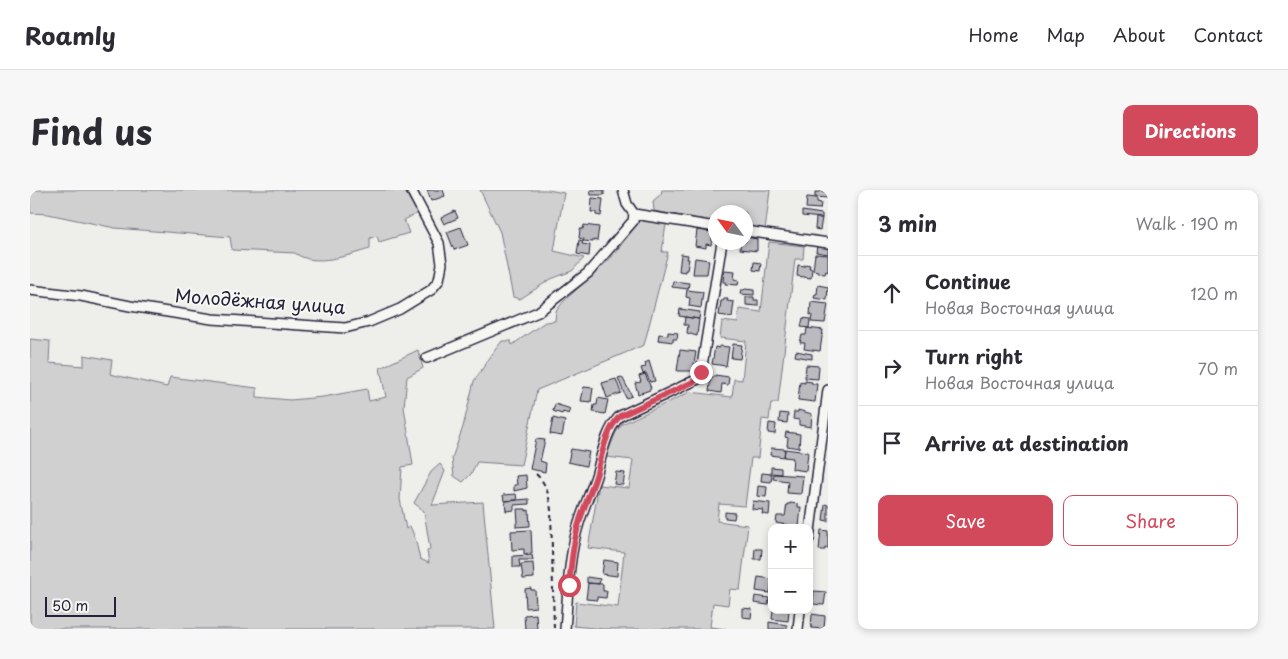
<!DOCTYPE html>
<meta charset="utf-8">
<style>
:root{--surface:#fff;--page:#f7f7f7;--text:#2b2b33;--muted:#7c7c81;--line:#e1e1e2;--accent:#d1495b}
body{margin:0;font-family:"Playpen Sans",sans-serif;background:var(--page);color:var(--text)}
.controls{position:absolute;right:15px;bottom:15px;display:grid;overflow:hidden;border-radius:10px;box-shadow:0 2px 8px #0003}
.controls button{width:45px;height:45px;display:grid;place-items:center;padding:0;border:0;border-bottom:1px solid var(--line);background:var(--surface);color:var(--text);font:25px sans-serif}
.compass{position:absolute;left:678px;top:15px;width:45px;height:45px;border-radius:50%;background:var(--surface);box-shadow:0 2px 8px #0003;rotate:303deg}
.scale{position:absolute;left:15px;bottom:12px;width:71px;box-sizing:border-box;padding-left:5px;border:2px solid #22223b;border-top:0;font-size:14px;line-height:18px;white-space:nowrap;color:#22223b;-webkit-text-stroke:4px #f6f6f2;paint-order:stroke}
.stop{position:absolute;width:15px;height:15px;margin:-11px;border:4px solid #d1495b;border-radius:50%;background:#fff}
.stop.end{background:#d1495b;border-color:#fff;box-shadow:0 1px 5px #0008}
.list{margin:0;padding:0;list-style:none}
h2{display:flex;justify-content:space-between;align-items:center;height:65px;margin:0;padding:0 20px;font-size:21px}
h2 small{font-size:16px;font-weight:400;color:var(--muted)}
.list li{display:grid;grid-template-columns:32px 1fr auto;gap:15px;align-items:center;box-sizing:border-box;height:75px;padding:0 20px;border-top:1px solid var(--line)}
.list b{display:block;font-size:19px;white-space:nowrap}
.list p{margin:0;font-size:16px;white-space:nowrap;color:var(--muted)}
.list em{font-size:16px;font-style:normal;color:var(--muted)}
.actions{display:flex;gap:10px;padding:15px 20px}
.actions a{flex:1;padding:11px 0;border:1px solid var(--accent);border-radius:10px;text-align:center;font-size:18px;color:var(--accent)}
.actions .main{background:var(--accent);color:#fff}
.icon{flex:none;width:28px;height:28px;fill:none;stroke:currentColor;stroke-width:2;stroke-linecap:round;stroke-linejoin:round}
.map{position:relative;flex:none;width:798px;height:439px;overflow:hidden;border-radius:10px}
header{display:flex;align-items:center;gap:30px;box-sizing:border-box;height:70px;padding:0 25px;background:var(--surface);border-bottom:1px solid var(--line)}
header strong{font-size:24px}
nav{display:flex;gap:28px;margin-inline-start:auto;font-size:18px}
.intro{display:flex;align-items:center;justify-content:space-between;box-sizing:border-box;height:120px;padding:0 30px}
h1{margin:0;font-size:35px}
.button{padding:12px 22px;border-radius:10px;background:var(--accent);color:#fff;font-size:18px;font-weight:700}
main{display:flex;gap:30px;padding:0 30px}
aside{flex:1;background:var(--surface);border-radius:10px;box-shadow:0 2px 8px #0003}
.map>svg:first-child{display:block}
</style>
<header>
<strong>Roamly</strong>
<nav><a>Home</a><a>Map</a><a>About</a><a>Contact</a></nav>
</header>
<div class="intro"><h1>Find us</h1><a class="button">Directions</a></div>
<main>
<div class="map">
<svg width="798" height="439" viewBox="0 0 798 439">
<rect width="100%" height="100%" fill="#eeeeeb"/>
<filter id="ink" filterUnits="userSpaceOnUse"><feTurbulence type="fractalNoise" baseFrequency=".02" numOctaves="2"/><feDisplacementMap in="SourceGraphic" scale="10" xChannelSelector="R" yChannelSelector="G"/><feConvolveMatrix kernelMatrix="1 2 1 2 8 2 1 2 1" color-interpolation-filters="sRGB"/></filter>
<g filter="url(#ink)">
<path fill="#d0d0d1" stroke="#797986" d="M0 0H374L388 23 374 30 379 43 349 52 347 46 340 48V59C318 65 285 78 265 63L202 60 200 47 85 38 18 24 0 23Z
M450 0H518L534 3 524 61 554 68 542 81 521 89 490 109 483 107 470 42Z
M632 0H740L735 41 716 37V22H686L685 32 624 21 623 11 631 4Z
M610 30 636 34 632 62H638L614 155 507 200 491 275 447 272 441 284 433 292 424 286 422 268 433 237 444 191 465 160 472 151H481L482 155 515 132 525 131 526 121 534 111 582 67Z
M739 52 774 56 773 69H765L748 213H741L739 230 732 229 728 268H721L715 316 689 314 687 331 718 335 710 400 700 399 698 415 683 413 680 437 696 439H573L544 436 546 412 588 417 594 362 558 358 569 295 599 298 603 270 576 267 586 242 592 234 660 202 702 207 704 189 712 190 716 151 690 148 692 131 708 133 709 119 731 122Z
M0 149 20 151 19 173 54 176V165L82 170 80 184 137 197 140 187 227 198V207L260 210 293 207 337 199 339 211 356 207 350 178 388 160 393 178 377 187 374 217 383 275 372 277 370 309 376 339 380 336 385 348 390 369 399 373 397 361 400 359 394 321 384 313 401 282 410 274 415 281 402 315 453 312 465 439H0Z"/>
<path fill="#bbbbbf" stroke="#22223b" d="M397 0H413L415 6 401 11Z
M560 0H574V5H561Z
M791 1 798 2V8L785 7V2H790Z
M777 7 787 8V12L791 13 790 19 776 18Z
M562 8 573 9 571 26 566 25V22H561Z
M425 21 428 28 414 34 411 28Z
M772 21 792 24V28L772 26Z
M786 28H792L790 40 785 39Z
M554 35 569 37 567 51 563 50V52L553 51 554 49 549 48 550 39H553Z
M431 37 438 55 424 60 417 42Z
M667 40 683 42 681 55 676 54V58L665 56Z
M716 47 727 49V61L710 59 711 52H716Z
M549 50 553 51 552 54 560 55 559 66 547 64Z
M787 55 798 56V64L786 62Z
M651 64 658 65 657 69H659L657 80H655V82L649 81Z
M785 64 798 65V82L796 81 795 84 788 83V81L783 80Z
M665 68 679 70 677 84H663Z
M724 72 731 73 730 81 723 80Z
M775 74 780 75 779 78H782L781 88 767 86 768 75 775 76Z
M694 80 705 81 704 89 709 90 708 95 695 94 696 92H693Z
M643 91 659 93 658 99 642 97Z
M788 95 798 97 797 110 784 108 785 104H787Z
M715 99 724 100V105L710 104 711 100H714Z
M657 100 673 102 671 118 659 116 660 108 656 107Z
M716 107H724V110H728V116L716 115Z
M694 109H698L697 111 704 112 702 127 689 125 691 111H693Z
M781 112 798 114 795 133 781 132 782 125H780Z
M650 119 670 122 669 129 649 126Z
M655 127 669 129 667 146 657 143 658 135H654Z
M773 128 780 129 779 138 771 137Z
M777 138 793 140 790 161 774 159 775 153H770L772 145H776Z
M638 142 648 143 647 149H643V152L628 150 629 144 638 145Z
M703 154 712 155 710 169 701 168Z
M689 156 699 157 696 176 682 174 685 157 689 158Z
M650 160 666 162 663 181H647Z
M766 161 782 164V169L765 166Z
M619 171 625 191 620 192 616 183 613 184 611 178 616 177 615 173Z
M776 175 789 176 788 189 775 188Z
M615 184 621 198H620V200L608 204 605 193 611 192 609 186Z
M685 185 699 187 698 195 692 194 691 203 679 201 681 187H685Z
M592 187 602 206 596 208 588 188Z
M586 189 591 203 577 208 572 193Z
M775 191 782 192V194H787L785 212 768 210 770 192 775 193Z
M554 197 563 198 561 212 551 211Z
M568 208 578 210 575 224 563 222 564 215H567Z
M525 214 541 219 539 224 533 222 532 224 523 221Z
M768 220 782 224 781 237 769 235V230L763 229 764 222H768Z
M750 223 758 224 757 233 749 232Z
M523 228 535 231 532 246 520 244Z
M739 233 746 234 745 244 738 243Z
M756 242 770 244 769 258 757 256 758 248 755 247Z
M506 249 515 250 510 271 516 273 515 282 500 279Z
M741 258 755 259 754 267 740 265Z
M541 259 559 262 556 276 538 272Z
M755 259 778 262 776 281 762 279 763 268 754 267Z
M741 277 751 278V284L741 283Z
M586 282 595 283 593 295 584 294Z
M732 283 742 284 741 292 731 291Z
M744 284 773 286 771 304 757 303 758 291 743 289Z
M496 285 497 298 484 301V295H487L486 286Z
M728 296 737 297 736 307 727 306Z
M486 304 487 310 474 311 473 305Z
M499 309V314L484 315V320L476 321 475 311Z
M723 311 740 313 739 325 732 324 733 320 722 319Z
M760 313 768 314V317H771L769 337 746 333 747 326H755L757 314H760Z
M795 314 798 315V331L793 330Z
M487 319H496V321L499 320 500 336 486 337V333H488Z
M695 322 705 323 704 329 695 328Z
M501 340 502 363 494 364V359L482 360 481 341Z
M791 340 798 341V358H795V360H789Z
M725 359H732L731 369H724Z
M502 365 503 370H489L490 377H483V366Z
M574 370 588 372 587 386 572 384Z
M503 373 504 388 493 389 491 374Z
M557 387 570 389 569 394 557 393Z
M728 387 742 389 740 403 726 401Z
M558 393 573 394V401H577L576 408 567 407V410L556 409Z
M501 398V400H505L506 417 496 418 495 399Z
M784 401 796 402 794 415 783 414Z
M725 406 739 408 738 415 724 413Z
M712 418 722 419 721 428 712 427Z
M743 420H759L758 431 742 429Z
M506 424 507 439H495L494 425Z
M782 424 795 426 794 439 781 438Z
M739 432 757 435V439H739Z"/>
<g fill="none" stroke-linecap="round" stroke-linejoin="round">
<defs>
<path id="street" d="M604 24 686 37
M716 41 798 53
M0 100 51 106 100 116 182 129 315 138 339 132 370 119 401 100 409 90 412 74 409 53 381 0
M397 168 508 122 558 83 603 31 604 24 597 14 593 0
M779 349 798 200
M535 439C538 406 538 372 547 340 552 321 560 304 566 286 572 266 575 241 590 226L668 189 671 182 692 52
M768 439 770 420"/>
</defs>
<use href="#street" stroke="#22223b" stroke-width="12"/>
<path stroke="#22223b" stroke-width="2" stroke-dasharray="5 4" stroke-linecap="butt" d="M506 284C517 294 519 306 521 320L524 439"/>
<use href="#street" stroke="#f6f6f2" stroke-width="9"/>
</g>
</g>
<g fill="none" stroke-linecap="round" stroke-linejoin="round" filter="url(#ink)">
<path stroke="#d1495b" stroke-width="6" d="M539 395C541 377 542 359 547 341 551 322 560 305 566 286 572 266 575 241 590 226L663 192 668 189 671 182"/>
</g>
<g text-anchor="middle" stroke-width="4" stroke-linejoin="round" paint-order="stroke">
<g font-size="18" fill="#22223b" stroke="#f6f6f2">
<text transform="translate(230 112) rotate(4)" y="6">Молодёжная улица</text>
</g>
</g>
</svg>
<div class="controls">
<button>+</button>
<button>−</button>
</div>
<svg class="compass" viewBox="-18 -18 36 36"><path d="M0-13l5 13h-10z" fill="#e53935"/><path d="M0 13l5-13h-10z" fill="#7c7c81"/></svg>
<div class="scale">50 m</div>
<div class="stop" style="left:539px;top:395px"></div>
<div class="stop end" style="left:671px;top:182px"></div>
</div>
<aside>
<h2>3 min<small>Walk · 190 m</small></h2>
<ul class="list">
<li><svg class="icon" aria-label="ahead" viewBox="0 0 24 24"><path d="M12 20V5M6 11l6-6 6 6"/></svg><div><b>Continue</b><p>Новая Восточная улица</p></div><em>120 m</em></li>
<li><svg class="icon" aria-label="right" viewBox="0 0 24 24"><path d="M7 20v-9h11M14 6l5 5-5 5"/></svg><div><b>Turn right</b><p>Новая Восточная улица</p></div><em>70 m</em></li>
<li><svg class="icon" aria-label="arrive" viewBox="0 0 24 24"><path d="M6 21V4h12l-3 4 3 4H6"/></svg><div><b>Arrive at destination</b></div></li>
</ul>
<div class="actions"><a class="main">Save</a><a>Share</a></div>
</aside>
</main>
